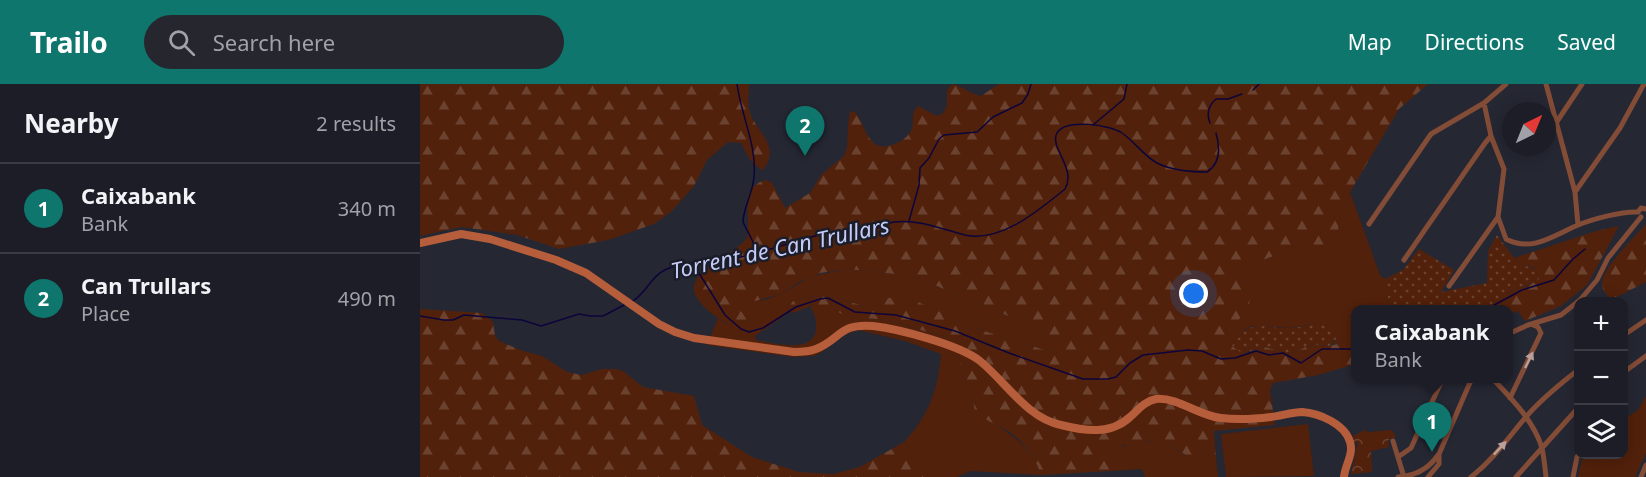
<!DOCTYPE html>
<meta charset="utf-8">
<style>
:root{--surface:#1c1d26;--page:#25262e;--text:#f1f3f6;--muted:#a0a2a7;--line:#3a3b43;--accent:#0f766e}
body{margin:0;font-family:"Noto Sans",sans-serif;background:var(--page);color:var(--text)}
.controls{position:absolute;right:18px;bottom:18px;display:grid;overflow:hidden;border-radius:12px;box-shadow:0 3px 15px #0003}
.controls button{width:54px;height:54px;display:grid;place-items:center;padding:0;border:0;border-bottom:2px solid var(--line);background:var(--surface);color:var(--text);font:30px sans-serif}
.compass{position:absolute;left:1082px;top:18px;width:54px;height:54px;border-radius:50%;background:var(--surface);box-shadow:0 3px 15px #0003;rotate:43deg}
.you{position:absolute;left:774px;top:210px;width:21px;height:21px;margin:-15px;border:4px solid #fff;border-radius:50%;background:#1a73e8;box-shadow:0 0 0 9px #1a73e833}
.badge{display:grid;place-items:center;width:39px;height:39px;border-radius:50%;background:var(--accent);color:#fff;font-size:20px;font-weight:700}
.pin{position:absolute;translate:-50% -50px;filter:drop-shadow(0 2px 3px #0008)}
.pin::after{content:'';position:absolute;top:32px;width:21px;height:18px;background:inherit;clip-path:polygon(0 0,100% 0,50% 100%)}
.popup{position:absolute;left:931px;top:221px;width:162px;height:78px;box-sizing:border-box;display:grid;place-content:center;border-radius:12px;background:var(--surface);filter:drop-shadow(0 2px 4px #0005);font-size:20px;white-space:nowrap;color:var(--muted)}
.popup b{font-size:22px;color:var(--text)}
.popup::after{content:'';position:absolute;left:50%;top:100%;margin-left:-12px;border:12px solid transparent;border-top-color:var(--surface)}
.list{margin:0;padding:0;list-style:none}
h2{display:flex;justify-content:space-between;align-items:center;height:78px;margin:0;padding:0 24px;font-size:26px}
h2 small{font-size:20px;font-weight:400;color:var(--muted)}
.list li{display:grid;grid-template-columns:39px 1fr auto;gap:18px;align-items:center;box-sizing:border-box;height:90px;padding:0 24px;border-top:2px solid var(--line)}
.list b{display:block;font-size:22px;white-space:nowrap}
.list p{margin:0;font-size:20px;white-space:nowrap;color:var(--muted)}
.list em{font-size:20px;font-style:normal;color:var(--muted)}
.icon{flex:none;width:33px;height:33px;fill:none;stroke:currentColor;stroke-width:2;stroke-linecap:round;stroke-linejoin:round}
.map{position:relative;flex:none;width:1226px;height:393px;overflow:hidden}
header{display:flex;align-items:center;gap:36px;box-sizing:border-box;height:84px;padding:0 30px;background:var(--accent);color:#fff}
header strong{font-size:28px}
nav{display:flex;gap:33px;margin-inline-start:auto;font-size:21px}
.search{width:420px;height:54px;background:var(--page);display:flex;align-items:center;gap:15px;box-sizing:border-box;padding:0 21px;border-radius:33px;color:var(--muted);font-size:22px}
main{display:flex}
aside{flex:1;background:var(--surface)}
.map>svg:first-child{display:block}
</style>
<header>
<strong>Trailo</strong>
<div class="search"><svg class="icon" aria-label="search" viewBox="0 0 24 24"><circle cx="10" cy="10" r="6"/><path d="M15 15l6 6"/></svg>Search here</div>
<nav><a>Map</a><a>Directions</a><a>Saved</a></nav>
</header>
<main>
<aside>
<h2>Nearby<small>2 results</small></h2>
<ul class="list">
<li><span class="badge">1</span><div><b>Caixabank</b><p>Bank</p></div><em>340 m</em></li>
<li><span class="badge">2</span><div><b>Can Trullars</b><p>Place</p></div><em>490 m</em></li>
</ul>
</aside>
<div class="map">
<svg width="1226" height="393" viewBox="0 0 1226 393">
<defs>
<pattern id="forest-firs" width="22" height="20" patternUnits="userSpaceOnUse" patternTransform="scale(1.5)"><rect width="22" height="20" fill="#52210b"/><path d="M5 1l3.5 6h-7zM16 11l3.5 6h-7z" fill="#6b422f"/></pattern>
<pattern id="park-crowns" width="20" height="18" patternUnits="userSpaceOnUse" patternTransform="scale(1.5)"><rect width="20" height="18" fill="#52210b"/><path d="M2 6a3 3 0 1 1 6 0M12 15a3 3 0 1 1 6 0" fill="none" stroke="#6b422f"/></pattern>
<pattern id="garden-dots" width="8" height="8" patternUnits="userSpaceOnUse" patternTransform="scale(1.5)"><rect width="8" height="8" fill="#52210b"/><path d="M2 2h.1M6 6h.1" fill="none" stroke="#6b422f" stroke-width="1.8" stroke-linecap="round"/></pattern>
</defs>
<rect width="100%" height="100%" fill="#252733"/>
<path fill="#52210b" d="M930 108 960 191 965 195 969 220 961 225 936 226 935 259 913 260 918 253 913 244 900 239 870 244 839 242H832L825 246 812 262 807 253 806 245C819 239 833 219 829 203 828 197 823 191 820 185L882 161H906L918 149 919 137Z
M428 185 493 192 586 231 607 243 635 266 621 265 558 245 496 217 485 214H469L445 222 416 214 395 212 373 217 368 224 369 228 367 230 338 250 335 252 336 256C352 259 393 270 396 246 397 238 395 229 390 223L397 220 410 222 429 234H446L468 236 520 252 540 262V284L553 316 554 324C579 345 611 357 621 391L551 387 537 393H509L496 370 484 358C509 331 518 306 521 270L485 257 438 246 424 251 402 268 394 272 373 273 287 261 298 234 306 240 331 237 309 218 303 205 307 199H314L342 217 361 210 392 192Z
M1226 312V369L1215 393H1158L1162 375 1166 371 1204 370V335L1218 326Z
M888 340 894 392 806 393 801 350Z
M734 357C739 358 744 358 749 361 762 368 770 380 786 370L796 374 798 393H725L722 385 691 387V372L698 363Z"/>
<path fill="url(#forest-firs)" d="M0 0H329C329 10 327 20 330 29 338 50 361 62 343 86 331 81 327 70 321 59L308 58 287 76 274 102 252 127 234 140 188 156 139 165 97 151 49 144 41 143 0 152Z
M532 0C543 2 550 10 561 12L579 0H1008L979 25 930 108 919 137 918 149 906 161H882L820 185C823 191 828 198 830 204 834 221 820 238 806 245L807 253 812 262 826 269 845 263 871 270 891 260 906 262 931 258 935 259V280L898 291 853 299 850 306 855 341 794 347 796 374 786 370 779 374 772 375 748 360 730 357 716 361H704L698 363 691 372V387L621 391C616 374 601 354 585 345 575 340 565 336 555 328L553 316 540 284V262L520 252 468 236 446 234H429L405 221H393L373 229 369 228 368 224 373 217 396 212 416 214 444 222 469 214 481 213 496 217 558 245 621 265 634 266 607 243 586 231 493 192 428 185 400 189 379 198 361 210 335 217 315 205 314 199H307L303 205C311 225 328 228 333 243L328 247C312 246 277 223 274 207 273 201 277 194 280 190 289 180 325 162 327 153 332 132 317 104 346 96L352 99 365 124 390 109 402 90 423 73 427 64 428 42 430 27 436 29C448 48 450 73 479 58 484 56 491 49 492 44 495 35 489 32 498 22L517 32 523 29 527 22V6Z
M1226 140V198L1191 216C1187 211 1182 206 1182 200 1182 184 1215 153 1226 140Z
M1199 142 1167 201 1141 222 1105 237 1098 227 1089 230 1088 226H1056C1071 222 1079 214 1092 207 1101 202 1111 202 1119 195L1115 184 1103 181 1094 174 1176 147Z
M0 225 62 229 73 238 75 252 79 257 100 266 122 272 147 288 162 291 182 285H196L203 287 223 303 274 312 282 341 332 373 379 388 413 390 440 383 484 358 496 370 509 393H0Z"/>
<path fill="url(#park-crowns)" d="M945 346 948 348 972 346 976 353 968 356 969 363 951 367 952 388 931 390 938 358H934L933 352Z"/>
<path fill="url(#garden-dots)" d="M1077 151 1094 174 1103 181 1117 186 1119 195 1117 197 1091 207 1071 221 1056 225H961L969 220 965 195 983 186 999 165 1034 186 1021 208 1067 199 1068 167Z
M900 239 913 244 918 253 909 262 891 260 871 270 845 263 822 269 812 262C834 231 840 246 872 244 881 243 891 240 900 239Z"/>
<g fill="none" stroke-linecap="round" stroke-linejoin="round">
<path stroke="#0c053b" stroke-width="1.5" d="M317 0C321 31 337 61 334 93 333 109 323 124 323 138L338 168
M833 6 839 0
M790 39C786 29 789 21 796 15H808L822 10
M673 41 704 15 707 0
M489 137 499 101 500 84 509 74 519 55 524 51 557 48 573 33 602 19 608 10 611 0
M274 181 305 231 321 245 329 248 343 244 376 223 400 215 408 214 435 228 476 231 535 247 589 269 663 295H688L696 293 710 279 723 271 768 266 782 267 801 275 815 274 836 267 849 271 863 269 881 279 902 265H936
M211 218C225 211 230 194 243 187 261 177 291 178 310 175 342 170 372 157 403 150 419 146 436 149 452 146 460 144 466 139 474 138 499 135 521 145 545 151 581 159 619 126 645 105 657 84 629 64 637 49 646 34 690 41 702 49 715 58 724 72 737 79 751 86 772 88 787 88 801 79 800 63 796 49
M1065 226 1102 206 1134 196 1152 176 1165 165
M0 232 24 236H33L44 231 102 236 121 242 159 230 170 232H183L206 220"/>
<path stroke="#834c37" stroke-width="5" d="M1126 0 1155 108 1158 141
M1064 19 1071 52 1084 85 1078 133 1086 155C1112 169 1134 151 1158 141 1173 135 1202 127 1218 128
M1136 39 1162 0
M1155 108 1200 44 1224 0
M1218 128 1221 124 1226 125
M949 140 1011 50 1064 19 1086 0
M984 176 1065 59 1071 52
M1029 202 1078 133
M1088 250 1108 241 1141 231 1160 216 1177 196 1188 174 1221 133
M1204 251 1226 236
M1204 288 1226 272
M1072 294C1091 314 1114 337 1122 364 1124 373 1125 384 1126 393
M1090 314 1121 249 1118 243 1113 241
M1204 325V328
M973 357 984 393
M978 373 991 364 1023 294
M978 393C995 392 1008 386 1018 371
M1008 393 1019 380V370L1052 294
M1051 393C1073 376 1088 354 1106 333 1121 315 1140 300 1158 286
M1096 393 1158 324
M1153 393 1157 373 1160 370
M1221 393 1226 381"/>
<path stroke="#b65e3b" stroke-width="8" d="M0 159 41 150 70 155 136 176 166 189 239 240 255 248 274 254 374 268C381 268 388 268 396 265 421 255 419 239 453 242 479 245 540 261 560 277 586 298 607 334 641 341 665 347 691 351 710 333 718 326 725 317 736 315 758 313 779 332 801 334 817 336 835 335 851 333 861 332 872 328 882 328 899 329 925 340 930 358 934 370 925 381 924 393"/>
</g>
<defs><path id="oneway-solid" d="M-6-.8H1V-3.2L6.5 0L1 3.2V.8H-6Z" transform="scale(1.5)"/></defs>
<g fill="#baa099">
<use href="#oneway-solid" transform="translate(1109 276) rotate(-64)"/>
<use href="#oneway-solid" transform="translate(1080 364) rotate(-47)"/>
</g>
<g text-anchor="middle" stroke-width="5" stroke-linejoin="round" paint-order="stroke">
<g font-size="22" font-style="italic" fill="#c5ccf8" stroke="#1b1d29">
<text transform="translate(360 164) rotate(-12)" y="8">Torrent de Can Trullars</text>
</g>
</g>
</svg>
<div class="controls">
<button>+</button>
<button>−</button>
<button><svg class="icon" aria-label="layers" viewBox="0 0 24 24"><path d="M12 4l9 5-9 5-9-5zM3 14l9 5 9-5"/></svg></button>
</div>
<svg class="compass" viewBox="-18 -18 36 36"><path d="M0-13l5 13h-10z" fill="#e53935"/><path d="M0 13l5-13h-10z" fill="#a0a2a7"/></svg>
<div class="you"></div>
<div class="pin badge" style="left:1012px;top:368px">1</div>
<div class="popup"><b>Caixabank</b>Bank</div>
<div class="pin badge" style="left:385px;top:72px">2</div>
</div>
</main>
